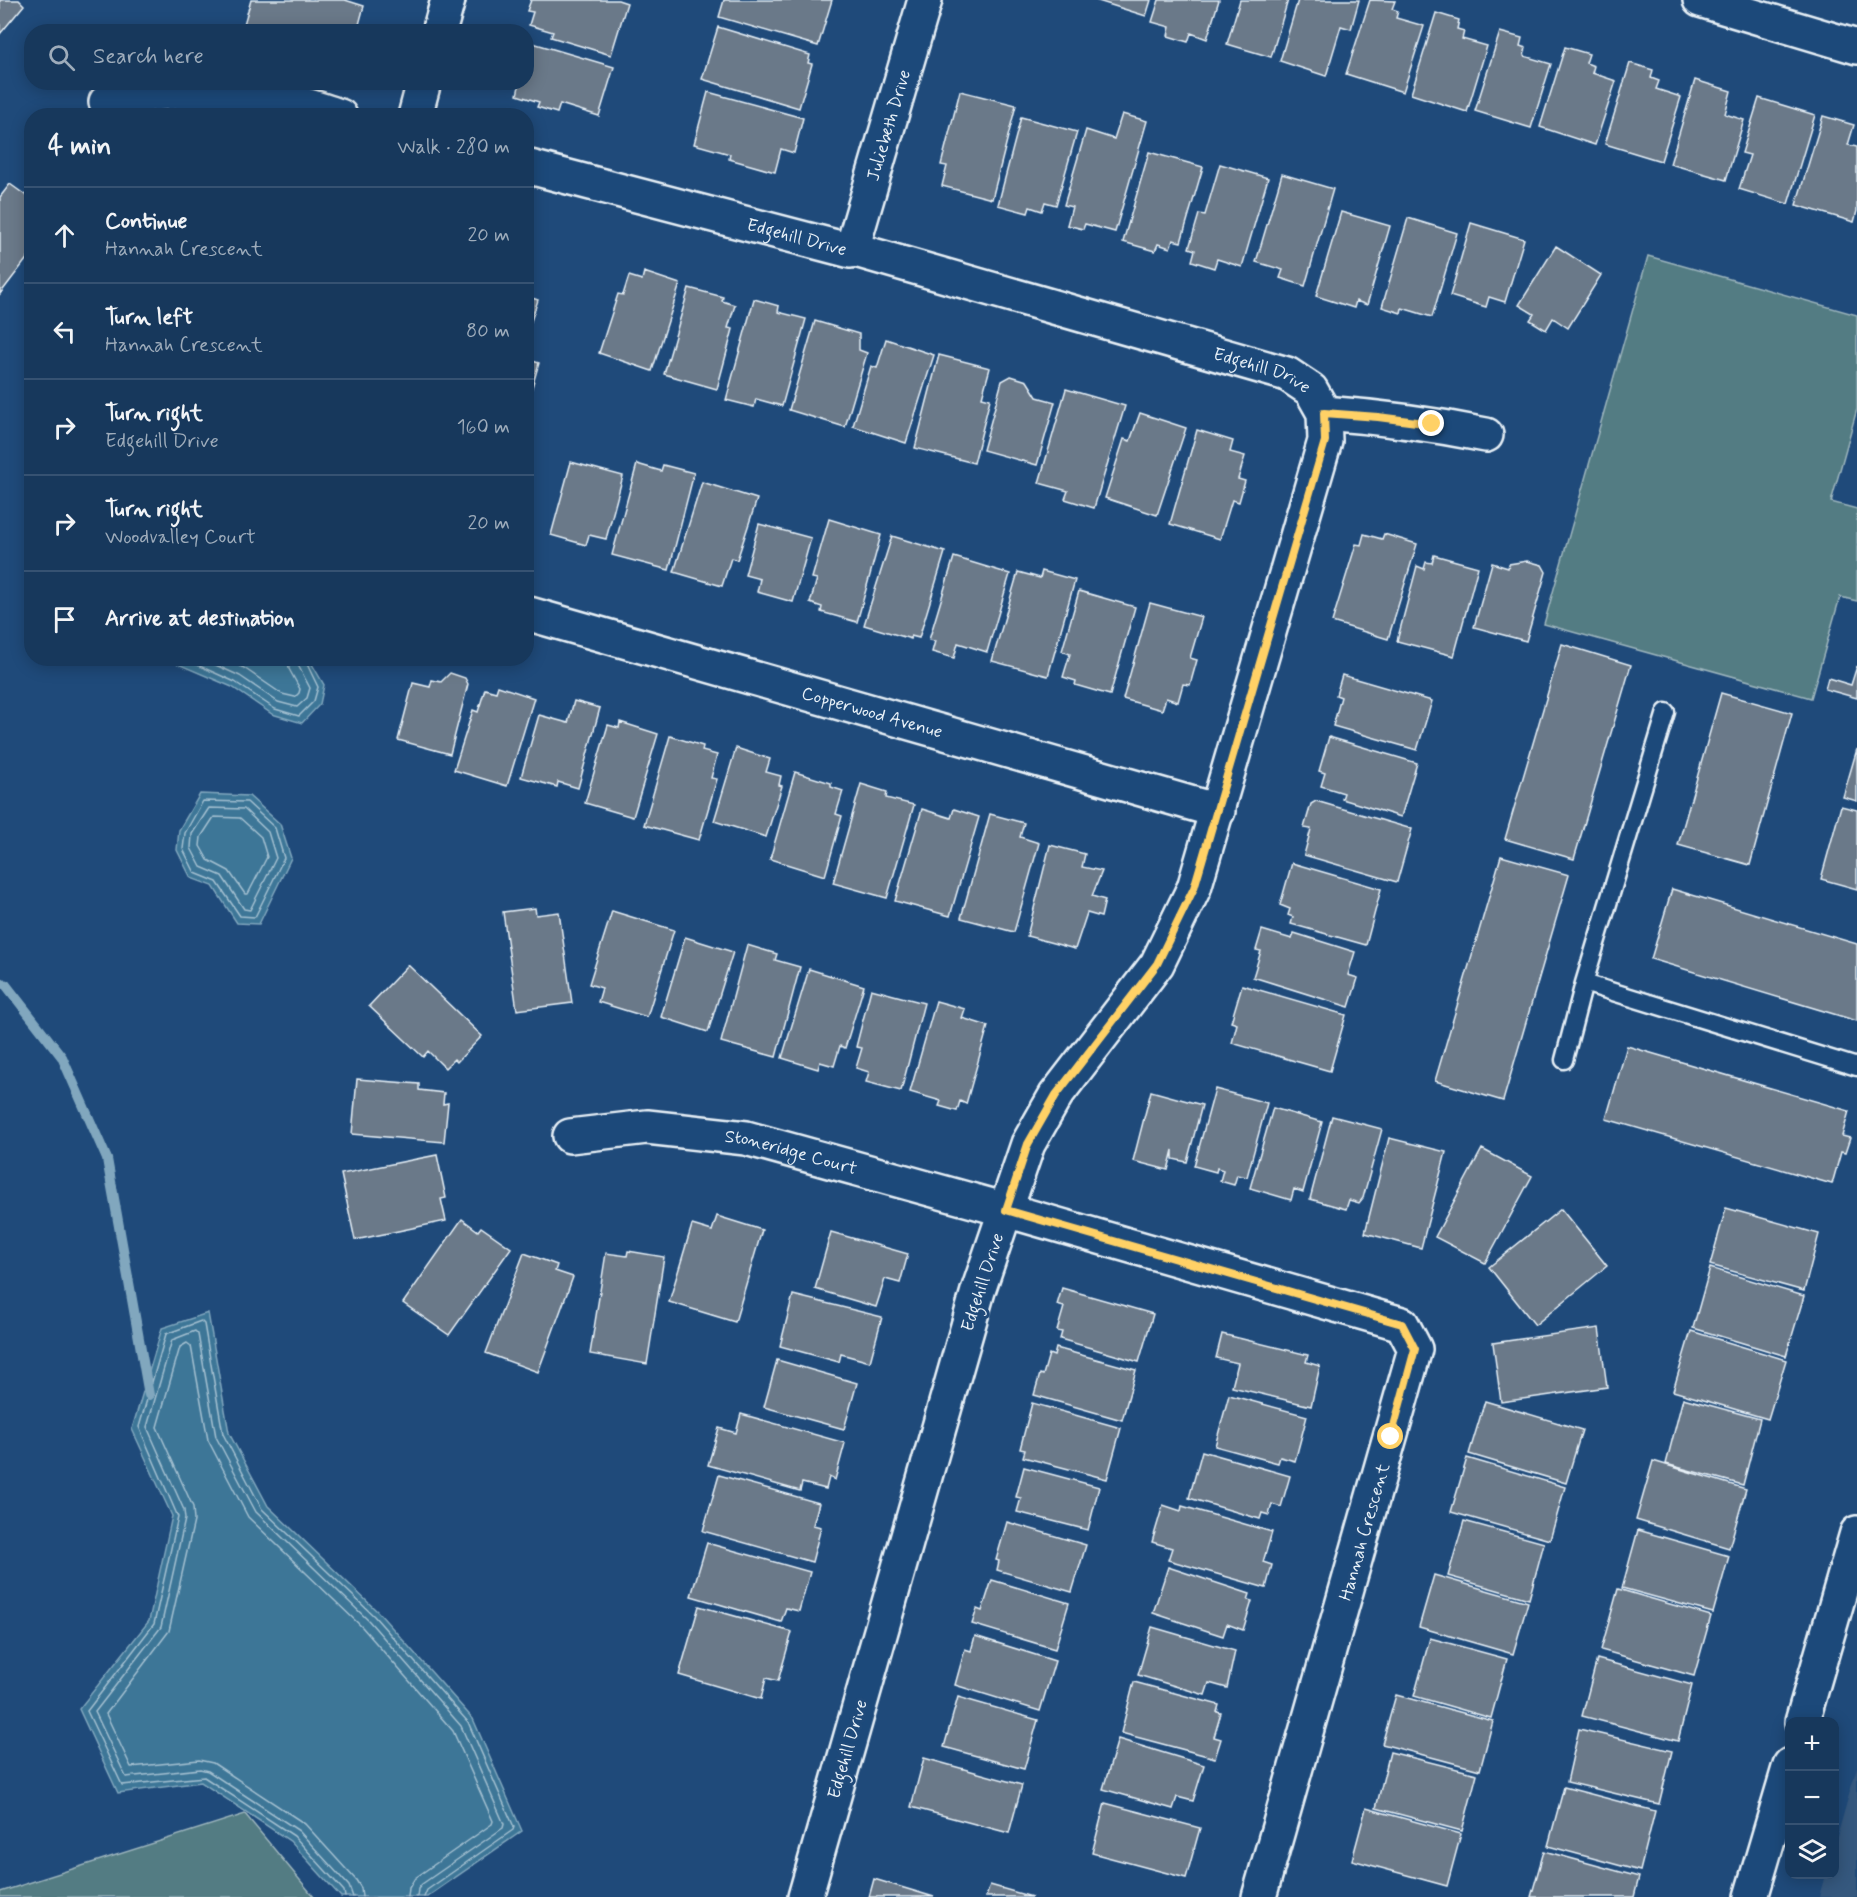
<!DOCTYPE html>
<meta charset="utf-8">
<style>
:root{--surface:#17385c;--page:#203f62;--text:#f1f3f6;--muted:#9eacbb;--line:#365272}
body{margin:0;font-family:Mynerve,sans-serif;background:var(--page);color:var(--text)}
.controls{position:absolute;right:18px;bottom:18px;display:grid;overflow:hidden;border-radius:12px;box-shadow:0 3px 15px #0003}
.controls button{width:54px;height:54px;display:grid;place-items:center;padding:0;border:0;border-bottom:2px solid var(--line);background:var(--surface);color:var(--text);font:30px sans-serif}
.stop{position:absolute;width:18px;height:18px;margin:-14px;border:4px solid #ffd166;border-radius:50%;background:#fff}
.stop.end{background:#ffd166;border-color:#fff;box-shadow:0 2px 6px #0008}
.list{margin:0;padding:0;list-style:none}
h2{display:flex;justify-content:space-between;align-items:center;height:78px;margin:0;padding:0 24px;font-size:26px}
h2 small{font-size:20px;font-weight:400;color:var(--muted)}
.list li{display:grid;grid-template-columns:39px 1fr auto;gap:18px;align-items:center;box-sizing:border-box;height:96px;padding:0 24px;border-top:2px solid var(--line)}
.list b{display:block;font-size:22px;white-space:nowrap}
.list p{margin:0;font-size:20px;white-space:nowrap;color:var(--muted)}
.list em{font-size:20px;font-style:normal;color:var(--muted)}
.icon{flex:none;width:33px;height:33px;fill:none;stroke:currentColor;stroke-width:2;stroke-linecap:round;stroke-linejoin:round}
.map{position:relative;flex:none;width:1857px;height:1897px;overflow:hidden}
.search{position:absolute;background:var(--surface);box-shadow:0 3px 15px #0003;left:24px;top:24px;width:510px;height:66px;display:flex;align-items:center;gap:15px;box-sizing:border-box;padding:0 21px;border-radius:24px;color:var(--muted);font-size:22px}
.panel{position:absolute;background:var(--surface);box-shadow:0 3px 15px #0003;left:24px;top:108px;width:510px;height:558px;border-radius:24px}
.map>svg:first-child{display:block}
</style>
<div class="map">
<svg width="1857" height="1897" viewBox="0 0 1857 1897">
<rect width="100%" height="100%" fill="#1f4a7a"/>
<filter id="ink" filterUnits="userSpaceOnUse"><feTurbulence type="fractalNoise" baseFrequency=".0167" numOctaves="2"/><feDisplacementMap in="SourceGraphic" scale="12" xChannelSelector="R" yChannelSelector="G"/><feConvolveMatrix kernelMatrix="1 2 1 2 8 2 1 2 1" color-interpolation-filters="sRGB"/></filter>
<g filter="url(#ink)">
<path fill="#36587e" d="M1857 1767V1897H1819L1825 1875 1834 1874 1835 1844Z"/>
<path fill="#537c83" stroke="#9eb6be" stroke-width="1.5" d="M1648 256 1857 315V409L1831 502 1857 509V601L1840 597 1811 698 1544 624Z
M245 1814 314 1897H0V1892Z"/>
<path fill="#3d7697" stroke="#81a7be" stroke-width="1.5" d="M170 659H309L324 685 320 704 302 723 272 714 232 687 171 661Z
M200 794 249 796 280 824 291 858 259 924 237 923 213 886 191 878 177 850 179 830Z
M208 1313 229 1433 268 1506 378 1612 473 1719 522 1831 427 1897H341L290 1841 201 1782 118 1793 79 1709 149 1621 172 1516 132 1429 162 1328Z"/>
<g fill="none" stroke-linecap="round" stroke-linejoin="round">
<path stroke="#a4c0d1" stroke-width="1.5" d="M182 658 235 682 275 709 299 716 314 701 318 687 304 658
M200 658 240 676 278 702 297 707 307 698 310 688 298 665 297 658
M223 658 244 668 282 694 295 697 299 693 300 689 289 669 288 658
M203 801 247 802 275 828 284 858 255 917 240 916 217 882 195 873 183 849 185 833Z
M209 808 244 809 268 832 276 858 250 910 244 909 222 876 201 867 191 848 192 834Z
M214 817 240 818 261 837 267 857 248 894H245L229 871 208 860 200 846 201 837Z
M345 1897 344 1891 294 1836 204 1777 122 1785 87 1711 154 1624 178 1517 139 1427 166 1334 201 1321 204 1324 223 1434 262 1509 374 1616 468 1722 514 1827 513 1830 427 1890 424 1897
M353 1897 349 1886 299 1831 208 1771 200 1769 126 1777 95 1712 161 1627 185 1519 184 1510 147 1427 172 1340 195 1331 198 1334 216 1437 256 1512 369 1621 461 1726 504 1824 503 1828 422 1884 418 1889 417 1897
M362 1897 361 1888 356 1880 305 1824 213 1763 199 1760 131 1767 106 1714 169 1631 194 1521 193 1507 157 1427 180 1347 187 1343 191 1346 208 1440 248 1517 362 1627 453 1731 493 1821 492 1824 415 1878 409 1888 408 1897"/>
<path stroke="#81a7be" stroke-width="10" d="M0 982 6 985 62 1057 107 1159 149 1395"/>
</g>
<path fill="#6a7989" stroke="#e8f1f8" stroke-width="1.5" d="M0 0H19L24 5 0 34Z
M251 0H345L364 6 357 32H244L242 31Z
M531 0H618L627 3 611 55 551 37 553 32 529 25 533 12 527 11Z
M724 0H832L818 46 719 17Z
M1095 0H1151L1146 16Z
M1159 0H1219L1207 39 1191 33 1188 42 1168 36 1170 27 1152 22Z
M1240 0H1288L1271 57 1227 44Z
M1298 0H1359L1351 29 1341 26 1326 76 1280 61Z
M1370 0 1395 1 1392 9 1398 11 1396 18 1424 26 1403 92 1346 74Z
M1436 13 1459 20 1457 29 1464 31 1462 39 1487 46 1467 112 1411 94Z
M718 27 810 55 808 63 812 64 799 108 702 79Z
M1500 32 1522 38 1520 46 1526 48 1524 56 1551 64 1531 128 1475 111Z
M526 41 614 67 599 116 560 104 557 113 537 107 539 102 517 95 520 82H526Z
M1565 47 1589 54 1586 63 1594 66 1592 73 1616 81 1595 145 1540 127Z
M1630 63 1653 70 1651 78 1659 81 1656 89 1681 97 1661 161 1605 144Z
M1695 80 1731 91 1725 114 1744 120 1726 180 1670 164Z
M960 91 1016 105 992 199 942 186 947 166 941 165Z
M708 92 803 118 794 153 781 149 775 172 729 159 730 154 694 144Z
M1759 98 1815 115 1788 204 1739 189 1750 155 1742 153Z
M1122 114 1147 121 1115 232 1085 224 1083 229 1067 225 1072 207 1064 205 1086 130 1114 139Z
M1823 116 1854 125 1848 145 1857 147V211L1854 222 1796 205Z
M1021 117 1077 132 1056 205 1045 202 1042 211 1030 207 1028 213 998 205Z
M1149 152 1203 167 1181 242 1173 240 1170 248 1158 244 1155 251 1123 242Z
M1220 164 1268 178 1242 267 1217 259 1214 268 1192 261 1195 250 1189 248 1199 214 1205 215Z
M1282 174 1333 189 1305 286 1280 278 1283 270 1256 262Z
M10 184 32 200V237L30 239 32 252 0 294V197Z
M1341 212 1390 226 1367 305 1356 301 1354 308 1316 296Z
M1408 218 1457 233 1432 317 1402 308 1401 313 1382 307Z
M1471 223 1524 239 1505 302 1489 297 1486 307 1450 296Z
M1556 246 1601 275 1568 328 1553 318 1546 330 1530 320 1534 314 1519 305Z
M644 272 680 284 652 371 599 353 618 294 623 295 629 276 642 280Z
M689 288 723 297 722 301 735 305 728 328 733 329 717 389 664 374Z
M526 296 538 300 526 336Z
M754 299 779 306 778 312 806 319 782 406 756 399 754 407 726 400Z
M815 321 859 334V350L867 353 845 427 789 410Z
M886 339 934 355 906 443 853 426 871 366 877 368Z
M939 355 990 368 982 397 990 399 974 463 915 448Z
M526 359 539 363 526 408Z
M1011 376 1027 381 1037 397 1055 402 1037 465 983 450 1002 381Z
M1066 389 1125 406 1094 508 1065 499 1068 491 1039 483Z
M1140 413 1186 428 1157 515 1105 498 1124 439 1130 441Z
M1197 430 1233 441 1230 452 1245 456 1238 479 1245 481 1239 502 1232 500 1220 539 1170 524Z
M571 462 623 476 606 539 589 535 586 545 551 535Z
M637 464 661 471 663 465 694 473 669 570 612 555Z
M702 482 757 499 737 560 731 558 722 586 674 572Z
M829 519 881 535 857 622 821 612 822 607 810 603 817 579 812 578Z
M759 524 811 538 793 602 757 592 760 579 745 575Z
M1364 534 1382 539 1384 534 1417 544 1388 639 1332 622 1356 544 1361 545Z
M892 536 945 552 919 638 911 636V639L864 625Z
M1434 555 1478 567 1454 656 1397 641 1417 566 1424 569 1426 562 1432 563Z
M954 557 1010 574 987 652 958 643 954 658 932 652 935 641 929 640Z
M1527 561 1542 565 1546 572 1526 641 1474 627 1492 563 1508 568 1509 564Z
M1042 571 1075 580 1048 676 992 661 1018 572 1040 578Z
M1079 591 1135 607 1110 695 1075 685 1076 681 1063 677 1070 654 1062 651Z
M1150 603 1202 617 1190 658 1197 660 1190 685 1183 684 1178 702 1166 698 1162 710 1123 699Z
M1562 644 1631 665 1574 859 1505 839Z
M1857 666V698L1825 689 1828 678 1851 685Z
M450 673 465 678 468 684 450 754 398 740 413 683 430 687 432 680 441 682Z
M1342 675 1432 701 1417 750 1333 726 1341 697 1336 695Z
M498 686 534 698 507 786 454 770 473 710 478 712 485 689 496 692Z
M1721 693 1792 713 1750 865 1678 845Z
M574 701 600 708 578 788 558 782 557 787 521 777 539 715 568 723Z
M620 722 658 734 633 817 585 803 608 725 619 728Z
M670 736 703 746 702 751 717 755 711 778 717 779 699 840 644 825Z
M1329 737 1417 763 1401 817 1342 799 1344 793 1321 786 1325 773 1319 771Z
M736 748 770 759 766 772 781 776 779 785 782 786 766 837 714 821Z
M1857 749V801L1843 797Z
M795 772 831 783V787L843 791 836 814 842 816 825 876 770 859Z
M861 784 887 792 886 798 914 805 887 898 833 883Z
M1316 801 1412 829 1397 882 1304 855 1311 829 1304 828 1311 804Z
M1841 806 1857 810V889L1821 879Z
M922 809 951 818 954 809 979 817 950 916 895 901Z
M990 814 1024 823 1020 837 1039 843 1014 932 961 918Z
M1050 845 1085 854 1082 867 1102 871 1092 896 1105 900 1101 917 1087 913 1075 949 1027 936Z
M1501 856 1569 875 1503 1101 1435 1081Z
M1292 863 1381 889 1366 945 1291 924 1293 917 1288 915 1290 909 1280 905Z
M1672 889 1857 944V1021L1651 959Z
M535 908 536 915 559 912 572 1003 517 1010 503 912Z
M612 911 674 930 647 1017 598 1002 602 988 589 984Z
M1262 930 1292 939 1294 933 1355 952 1348 975 1358 978 1349 1007 1253 977 1261 951 1256 950Z
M685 937 733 952 708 1032 661 1017Z
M747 945 777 954 775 960 800 967 776 1057 721 1042Z
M408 965 482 1036 457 1062 454 1059 445 1068 428 1051 423 1057 369 1006Z
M809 969 864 986 845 1048 840 1046 834 1066 820 1062 818 1069 782 1058Z
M1242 985 1346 1015 1330 1071 1232 1043 1237 1024 1231 1022Z
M871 989 924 1003 901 1091 866 1082 869 1072 856 1068 862 1048 856 1047Z
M936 1001 965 1009 962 1018 988 1026 966 1104 960 1101 957 1111 939 1106 941 1101 910 1092Z
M1627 1046 1849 1111 1842 1136 1850 1138 1845 1153 1841 1152 1832 1184 1606 1119Z
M357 1079 419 1084V1090L444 1093 443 1104 448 1103 444 1142 352 1134Z
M1215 1089 1267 1103 1247 1177 1237 1175 1234 1185 1220 1181 1223 1170 1217 1168 1216 1172 1194 1166Z
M1151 1091 1202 1105 1187 1162 1173 1159V1150L1168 1170 1133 1161Z
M1273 1108 1322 1122 1303 1192 1294 1189 1291 1200 1250 1188Z
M1332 1116 1382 1129 1363 1198 1359 1203 1349 1200 1346 1209 1310 1199Z
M1389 1138 1446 1152 1421 1248 1365 1233Z
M1482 1149 1532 1176 1485 1263 1435 1237Z
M437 1155 446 1198 441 1199 446 1221 355 1240 341 1174Z
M1726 1208 1819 1234 1804 1291 1710 1265Z
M1561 1209 1607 1266 1535 1325 1489 1267Z
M717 1216 762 1230 735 1322 669 1302 692 1225 712 1231Z
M462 1219 478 1231 481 1227 511 1248 449 1335 403 1303Z
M831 1232 908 1254 900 1283 885 1279 876 1307 815 1289Z
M628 1251 664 1257 647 1364 590 1354 606 1253 627 1256Z
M524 1253 557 1265 555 1271 573 1277 538 1372 486 1353Z
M1710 1268 1804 1296 1786 1356 1693 1328Z
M1062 1288 1153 1314 1139 1362 1060 1339 1062 1332 1057 1331 1064 1307 1057 1305Z
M793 1295 882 1317 870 1362 841 1354 839 1362 780 1346Z
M1599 1328 1607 1387 1501 1402 1493 1343Z
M1691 1331 1786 1360 1768 1419 1673 1391Z
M1222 1334 1308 1355 1306 1362 1320 1366 1311 1406 1232 1387 1238 1363 1216 1358Z
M1056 1348 1136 1370 1122 1420 1034 1395 1040 1374 1043 1375 1049 1354 1054 1356Z
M777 1360 857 1383 844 1429 764 1407Z
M1229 1395 1307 1416 1295 1461 1280 1457 1278 1463 1215 1446Z
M1683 1398 1760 1419 1743 1485 1666 1464Z
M1485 1401 1582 1430 1566 1483 1469 1454Z
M1032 1403 1121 1428 1107 1479 1023 1457 1025 1450 1020 1449Z
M741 1414 845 1443 835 1480 829 1477 826 1489 802 1483 800 1491 708 1465 719 1428 736 1433Z
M1202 1451 1290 1476 1281 1507 1272 1504 1269 1515 1262 1513 1260 1519 1189 1498Z
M1467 1458 1565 1487 1550 1540 1451 1512Z
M1653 1461 1746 1489 1729 1548 1636 1520Z
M1024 1467 1099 1487 1088 1530 1017 1512 1021 1498 1016 1497Z
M719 1475 819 1503 813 1525 821 1527 812 1562 703 1531Z
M1163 1505 1181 1511 1182 1506 1272 1532 1263 1562 1272 1565 1266 1588 1168 1560 1172 1548 1152 1542Z
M1464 1521 1544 1543 1529 1599 1448 1576Z
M1007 1522 1086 1545 1072 1592 997 1570 999 1561 996 1560Z
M1638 1530 1729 1556 1713 1613 1622 1588Z
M707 1543 810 1572 799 1611 786 1608 781 1622 691 1596Z
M1168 1567 1250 1594 1248 1600 1252 1601 1243 1630 1227 1624 1223 1636 1153 1613Z
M1434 1575 1528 1602 1513 1654 1419 1627Z
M992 1580 1069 1603 1055 1649 972 1624 977 1609 982 1611Z
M1618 1589 1711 1616 1694 1676 1601 1650Z
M699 1606 792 1632 778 1681 766 1678 761 1699 679 1675Z
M1152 1627 1235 1651 1227 1688 1209 1683 1205 1695 1138 1675Z
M975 1636 1055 1661 1040 1711 955 1685 965 1649 971 1651Z
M1430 1638 1507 1659 1491 1718 1414 1696Z
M1597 1659 1692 1685 1678 1741 1582 1716Z
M1134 1682 1219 1705 1217 1712 1221 1713 1214 1737 1221 1739 1215 1758 1121 1733Z
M1396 1695 1493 1721 1480 1770 1382 1744Z
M958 1697 1038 1720 1024 1769 944 1747Z
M1579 1729 1672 1751 1659 1804 1567 1782Z
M1118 1739 1204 1765 1193 1801 1177 1797 1173 1809 1103 1789Z
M1390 1752 1477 1774 1462 1831 1376 1808Z
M924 1758 1022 1785 1009 1833 911 1807Z
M1564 1787 1655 1811 1640 1871 1548 1846Z
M1105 1803 1200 1828 1186 1878 1092 1853Z
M1366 1808 1461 1834 1447 1886 1352 1860Z
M1544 1851 1639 1877 1634 1897H1531Z
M874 1879 934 1897H869Z
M990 1885 1032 1897H986Z"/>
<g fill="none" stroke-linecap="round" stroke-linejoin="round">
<defs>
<path id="lane" d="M1584 983 1857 1067
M1564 1060 1584 983 1666 712"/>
<g id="street">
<path d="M1700 0 1857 47"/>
<path d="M439 32 448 0"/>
<path d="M106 102C165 89 222 87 282 99 302 103 321 110 340 116"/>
<path d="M415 116 424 82"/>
<path id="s1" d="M526 166 851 251 852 249 1287 374 1311 390 1324 413 1325 441 1194 888 1157 964 1056 1095 1028 1144 978 1291 805 1897"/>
<path id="s2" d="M852 249 925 0"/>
<path d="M1324 413C1379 417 1432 424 1486 435"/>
<path id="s3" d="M526 613 1218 811"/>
<path id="s4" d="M570 1136 647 1127 746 1138 1006 1210 1402 1324 1415 1349 1259 1897"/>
</g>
<path id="secondary" d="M1802 1722 1857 1533
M1751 1897 1790 1765"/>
</defs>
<use href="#lane" stroke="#e8f1f8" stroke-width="21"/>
<use href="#street" stroke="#e8f1f8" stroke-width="38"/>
<use href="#secondary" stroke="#e8f1f8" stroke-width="38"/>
<use href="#lane" stroke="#1f4a7a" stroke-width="16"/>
<use href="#street" stroke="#1f4a7a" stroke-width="33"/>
<use href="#secondary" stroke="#1f4a7a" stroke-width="33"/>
</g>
</g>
<g fill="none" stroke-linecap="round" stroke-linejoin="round" filter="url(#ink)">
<path stroke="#ffd166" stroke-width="8" d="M1391 1437 1415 1349 1402 1324 1006 1210 1028 1144 1056 1095 1157 964 1194 888 1325 441 1324 413 1378 417 1432 424"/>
</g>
<g text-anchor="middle" stroke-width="6" stroke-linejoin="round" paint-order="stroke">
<g font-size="18" fill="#e8f1f8" stroke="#1f4a7a">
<text dy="6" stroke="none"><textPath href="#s2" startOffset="129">Juliebeth Drive</textPath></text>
<text dy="6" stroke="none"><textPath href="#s1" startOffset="280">Edgehill Drive</textPath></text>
<text dy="6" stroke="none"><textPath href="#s1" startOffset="766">Edgehill Drive</textPath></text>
<text dy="6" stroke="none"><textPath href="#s3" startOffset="360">Copperwood Avenue</textPath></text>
<text dy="6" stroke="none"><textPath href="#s4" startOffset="224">Stoneridge Court</textPath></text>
<text transform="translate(982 1282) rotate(-72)" y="6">Edgehill Drive</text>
<text transform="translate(1364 1532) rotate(-74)" y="6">Hannah Crescent</text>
<text transform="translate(847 1749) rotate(-74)" y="6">Edgehill Drive</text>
</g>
</g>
</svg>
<div class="controls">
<button>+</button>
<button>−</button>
<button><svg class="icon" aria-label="layers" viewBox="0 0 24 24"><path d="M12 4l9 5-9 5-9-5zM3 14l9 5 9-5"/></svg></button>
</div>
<div class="stop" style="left:1391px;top:1437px"></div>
<div class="stop end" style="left:1432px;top:424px"></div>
<div class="search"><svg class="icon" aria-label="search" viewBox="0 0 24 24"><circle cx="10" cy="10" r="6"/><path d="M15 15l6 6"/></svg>Search here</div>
<section class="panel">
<h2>4 min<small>Walk · 280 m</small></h2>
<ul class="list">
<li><svg class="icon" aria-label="ahead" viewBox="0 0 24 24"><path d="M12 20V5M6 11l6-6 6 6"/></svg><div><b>Continue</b><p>Hannah Crescent</p></div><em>20 m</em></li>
<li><svg class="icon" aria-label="left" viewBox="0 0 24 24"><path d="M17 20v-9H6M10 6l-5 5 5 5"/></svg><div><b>Turn left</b><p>Hannah Crescent</p></div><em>80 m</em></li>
<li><svg class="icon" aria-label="right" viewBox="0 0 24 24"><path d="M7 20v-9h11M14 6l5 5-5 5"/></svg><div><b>Turn right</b><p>Edgehill Drive</p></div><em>160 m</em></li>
<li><svg class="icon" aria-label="right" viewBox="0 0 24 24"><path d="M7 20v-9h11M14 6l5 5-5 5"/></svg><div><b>Turn right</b><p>Woodvalley Court</p></div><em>20 m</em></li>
<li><svg class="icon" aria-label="arrive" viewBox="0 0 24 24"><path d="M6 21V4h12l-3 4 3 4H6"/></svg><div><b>Arrive at destination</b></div></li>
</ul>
</section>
</div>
